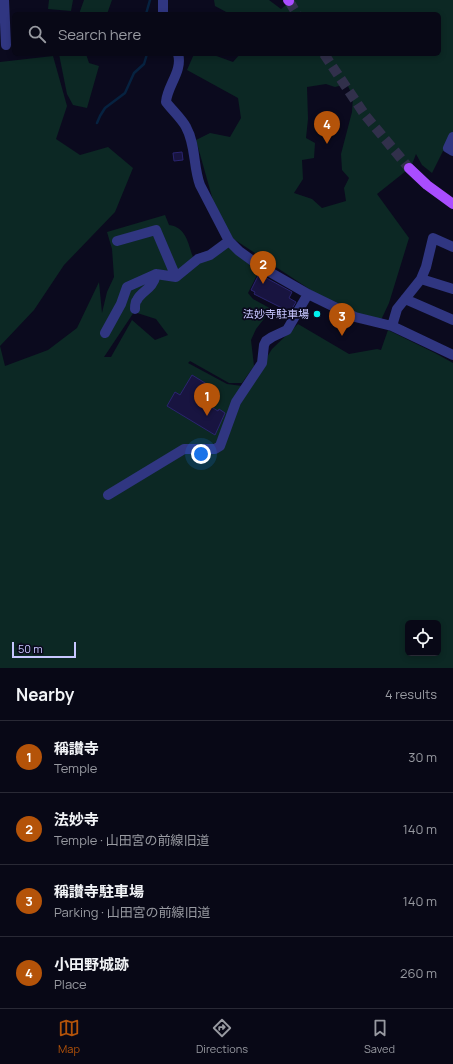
<!DOCTYPE html>
<meta charset="utf-8">
<style>
:root{--surface:#080816;--page:#161623;--text:#f1f3f6;--muted:#989aa1;--line:#292935;--accent:#b45309}
body{margin:0;font-family:Manrope,"Noto Sans JP",sans-serif;background:var(--page);color:var(--text)}
.controls{position:absolute;right:12px;bottom:12px;display:grid;overflow:hidden;border-radius:6px;box-shadow:0 2px 6px #0003}
.controls button{width:36px;height:36px;display:grid;place-items:center;padding:0;border:0;border-bottom:1px solid var(--line);background:var(--surface);color:var(--text);font:20px sans-serif}
.scale{position:absolute;left:12px;bottom:10px;width:64px;box-sizing:border-box;padding-left:4px;border:2px solid #c7c6ff;border-top:0;font-size:11px;line-height:14px;white-space:nowrap;color:#c7c6ff;-webkit-text-stroke:3px #0b0a1e;paint-order:stroke}
.you{position:absolute;left:201px;top:454px;width:14px;height:14px;margin:-10px;border:3px solid #fff;border-radius:50%;background:#1a73e8;box-shadow:0 0 0 6px #1a73e833}
.badge{display:grid;place-items:center;width:26px;height:26px;border-radius:50%;background:var(--accent);color:#fff;font-size:13px;font-weight:700}
.pin{position:absolute;translate:-50% -33px;filter:drop-shadow(0 1px 2px #0008)}
.pin::after{content:'';position:absolute;top:21px;width:14px;height:12px;background:inherit;clip-path:polygon(0 0,100% 0,50% 100%)}
.list{margin:0;padding:0;list-style:none}
h2{display:flex;justify-content:space-between;align-items:center;height:52px;margin:0;padding:0 16px;font-size:17px}
h2 small{font-size:13px;font-weight:400;color:var(--muted)}
.list li{display:grid;grid-template-columns:26px 1fr auto;gap:12px;align-items:center;box-sizing:border-box;height:72px;padding:0 16px;border-top:1px solid var(--line)}
.list b{display:block;font-size:15px;white-space:nowrap}
.list p{margin:0;font-size:13px;white-space:nowrap;color:var(--muted)}
.list em{font-size:13px;font-style:normal;color:var(--muted)}
.icon{flex:none;width:22px;height:22px;fill:none;stroke:currentColor;stroke-width:2;stroke-linecap:round;stroke-linejoin:round}
.map{position:relative;flex:none;width:453px;height:668px;overflow:hidden}
.search{position:absolute;background:var(--surface);box-shadow:0 2px 6px #0003;left:12px;right:12px;top:12px;height:44px;display:flex;align-items:center;gap:10px;box-sizing:border-box;padding:0 14px;border-radius:6px;color:var(--muted);font-size:15px}
.sheet{height:340px;background:var(--surface)}
nav{display:flex;justify-content:space-around;align-items:center;box-sizing:border-box;height:56px;border-top:1px solid var(--line);background:var(--surface);font-size:11px;color:var(--muted)}
nav a{display:grid;justify-items:center;gap:2px}
nav .on{color:var(--accent)}
.map>svg:first-child{display:block}
</style>
<div class="map">
<svg width="453" height="668" viewBox="0 0 453 668">
<rect width="100%" height="100%" fill="#0b0a1e"/>
<path fill="#0c2824" fill-rule="evenodd" d="M49 0H73L71 11 48 9Z
M84 0H112L107 14H79Z
M214 0H269L281 9 292 0H453V137L448 148 443 151 432 173 422 165 416 154 411 167 377 194 409 238 389 303 381 320 338 308 229 236 214 204 196 140 210 133 230 137 241 118 238 98 187 70 194 54H211L233 62 240 54H439V14H230L215 6ZM326 84 335 87 347 84 353 97 352 112 341 154 342 170 349 178 344 188 346 201 322 208 312 199 294 193 303 179 302 160 314 158 315 143 306 138 308 119 307 87Z
M59 54H86L89 63 99 66 87 108 73 105 67 94Z
M53 56 67 106 56 139 80 155 108 147 133 168 115 212 64 265 34 310 0 346 5 366 48 350 77 328 99 282 102 313 107 292 114 277 112 249 107 232 165 215 169 225C186 227 188 243 193 257L198 259 229 241 261 267 248 293 253 299 275 311 267 315 256 329 251 340 254 366 242 383H229L190 361 188 363 227 384 242 386 247 389 272 349 298 324 349 354 377 349 381 350 388 330 435 353 453 363V668H0V62ZM134 312 156 319 168 335 155 340 132 320 111 357H104ZM408 623H438V653H408Z"/>
<g fill="none" stroke-linecap="round" stroke-linejoin="round">
<path stroke="#062240" stroke-width="2.5" d="M146 14 150 0
M97 123 100 116 105 108 125 93 134 73 144 64 147 54"/>
</g>
<path fill="#181440" stroke="#2a246f" d="M182 152 183 160 174 161 173 153Z
M259 274 292 292 289 298 296 302 290 312 254 294 255 292 251 290Z
M192 375 210 386 201 401 218 411 219 409 225 413 215 435 167 406 175 392 180 395Z"/>
<g fill="none" stroke-linecap="round" stroke-linejoin="round">
<path stroke="#31304b" stroke-width="10" stroke-dasharray="10 5" stroke-linecap="butt" d="M289 1 297 14
M324 54 365 115 409 168"/>
<path stroke="#303681" stroke-width="10" d="M4 0 6 45
M163 0V14
M178 54C183 71 167 86 166 102 172 110 182 119 186 127 196 145 193 166 200 185L229 241 239 251 261 267 308 294 355 317 392 326 453 355
M453 137 448 148 453 151
M117 241 156 230 176 277
M421 279 453 289
M405 299 453 320
M135 309C135 307 135 302 137 300 142 290 153 290 156 274
M392 326 397 309 421 279 426 267 433 238 453 247
M105 333 121 304 127 287 156 274 176 277 198 259 210 255 229 241
M108 495 184 449H215L220 446 236 402 262 363 264 345 266 341 272 337 287 330 308 294"/>
<path stroke="#a94dff" stroke-width="10" d="M288 0 289 1
M409 168 427 185 453 204"/>
</g>
<circle fill="#00f1ee" stroke="#0b0a1e" stroke-width="1.5" cx="317" cy="314" r="4"/>
<g text-anchor="middle" stroke-width="3.5" stroke-linejoin="round" paint-order="stroke">
<g font-size="11" fill="#c7c6ff" stroke="#0b0a1e" text-anchor="end">
<text x="309" y="318">法妙寺駐車場</text>
</g>
</g>
</svg>
<div class="controls">
<button><svg class="icon" aria-label="locate" viewBox="0 0 24 24"><circle cx="12" cy="12" r="6"/><path d="M12 2v4M12 18v4M2 12h4M18 12h4"/></svg></button>
</div>
<div class="scale">50 m</div>
<div class="you"></div>
<div class="pin badge" style="left:207px;top:416px">1</div>
<div class="pin badge" style="left:263px;top:284px">2</div>
<div class="pin badge" style="left:342px;top:336px">3</div>
<div class="pin badge" style="left:327px;top:144px">4</div>
<div class="search"><svg class="icon" aria-label="search" viewBox="0 0 24 24"><circle cx="10" cy="10" r="6"/><path d="M15 15l6 6"/></svg>Search here</div>
</div>
<section class="sheet">
<h2>Nearby<small>4 results</small></h2>
<ul class="list">
<li><span class="badge">1</span><div><b>稱讃寺</b><p>Temple</p></div><em>30 m</em></li>
<li><span class="badge">2</span><div><b>法妙寺</b><p>Temple · 山田宮の前線旧道</p></div><em>140 m</em></li>
<li><span class="badge">3</span><div><b>稱讃寺駐車場</b><p>Parking · 山田宮の前線旧道</p></div><em>140 m</em></li>
<li><span class="badge">4</span><div><b>小田野城跡</b><p>Place</p></div><em>260 m</em></li>
</ul>
</section>
<nav>
<a class="on"><svg class="icon" aria-label="map" viewBox="0 0 24 24"><path d="M3 6l6-2 6 2 6-2v14l-6 2-6-2-6 2zM9 4v14M15 6v14"/></svg>Map</a>
<a><svg class="icon" aria-label="directions" viewBox="0 0 24 24"><path d="M12 3l9 9-9 9-9-9zM9 14v-3h6M13 9l2 2-2 2"/></svg>Directions</a>
<a><svg class="icon" aria-label="saved" viewBox="0 0 24 24"><path d="M7 4h10v16l-5-4-5 4z"/></svg>Saved</a>
</nav>
